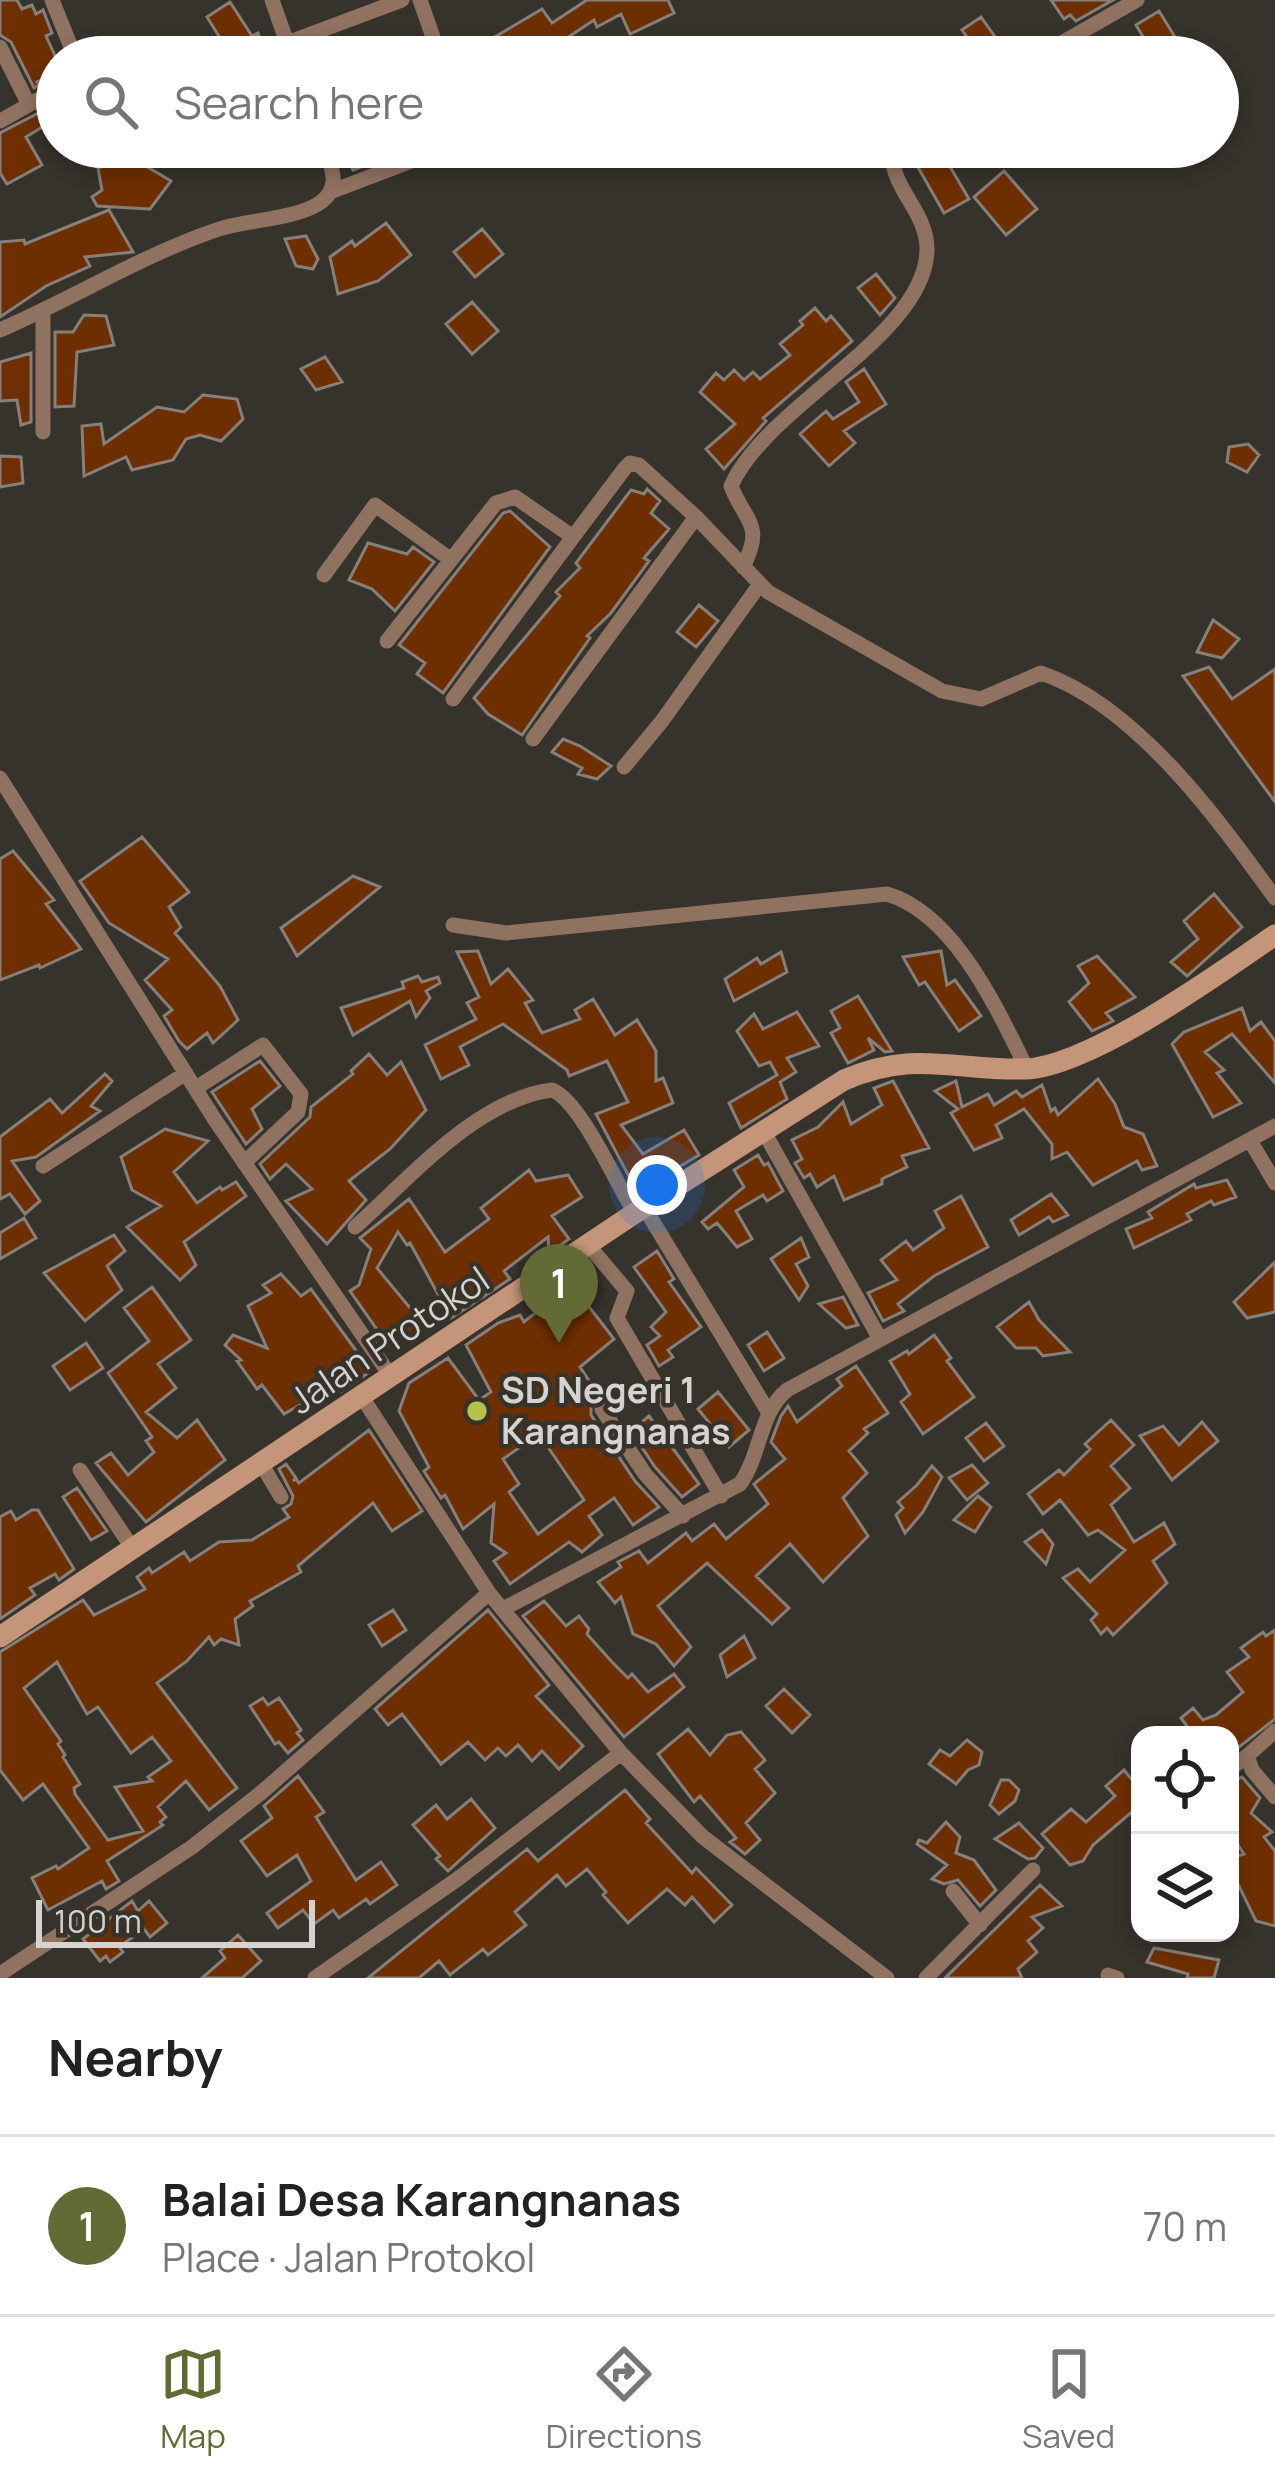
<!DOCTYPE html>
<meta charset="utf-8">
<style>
:root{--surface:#fff;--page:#f2f2f2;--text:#222;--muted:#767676;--line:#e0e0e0;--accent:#636a35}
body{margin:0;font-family:Manrope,sans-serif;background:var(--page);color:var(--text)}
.controls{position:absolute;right:36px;bottom:36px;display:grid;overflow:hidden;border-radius:24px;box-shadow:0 6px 18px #0003}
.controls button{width:108px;height:108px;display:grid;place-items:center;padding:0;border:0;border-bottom:3px solid var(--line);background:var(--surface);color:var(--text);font:60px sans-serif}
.scale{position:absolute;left:36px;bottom:30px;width:279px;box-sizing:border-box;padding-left:12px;border:6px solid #d5d3cf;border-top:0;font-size:33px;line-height:42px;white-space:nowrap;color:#d5d3cf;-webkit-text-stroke:9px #36322c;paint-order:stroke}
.you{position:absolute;left:657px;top:1185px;width:42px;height:42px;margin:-30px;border:9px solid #fff;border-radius:50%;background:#1a73e8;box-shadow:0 0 0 18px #1a73e833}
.badge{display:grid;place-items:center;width:78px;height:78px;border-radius:50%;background:var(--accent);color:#fff;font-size:39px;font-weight:700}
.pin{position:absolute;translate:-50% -99px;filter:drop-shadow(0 3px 6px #0008)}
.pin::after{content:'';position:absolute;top:63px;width:42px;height:36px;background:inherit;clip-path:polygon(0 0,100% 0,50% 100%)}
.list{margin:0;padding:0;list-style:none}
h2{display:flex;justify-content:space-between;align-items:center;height:156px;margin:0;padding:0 48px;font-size:51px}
h2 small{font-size:39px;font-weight:400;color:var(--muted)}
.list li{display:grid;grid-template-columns:78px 1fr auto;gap:36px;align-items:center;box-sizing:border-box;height:180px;padding:0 48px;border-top:3px solid var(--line)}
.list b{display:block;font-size:45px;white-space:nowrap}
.list p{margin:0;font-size:39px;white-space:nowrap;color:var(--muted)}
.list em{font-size:39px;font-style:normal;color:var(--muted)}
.icon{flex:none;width:66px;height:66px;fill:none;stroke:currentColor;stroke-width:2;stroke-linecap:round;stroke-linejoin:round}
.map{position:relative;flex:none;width:1275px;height:1978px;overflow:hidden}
.search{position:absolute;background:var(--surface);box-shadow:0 6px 18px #0003;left:36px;right:36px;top:36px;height:132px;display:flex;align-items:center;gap:30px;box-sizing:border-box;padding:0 42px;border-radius:66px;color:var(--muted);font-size:45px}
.sheet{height:336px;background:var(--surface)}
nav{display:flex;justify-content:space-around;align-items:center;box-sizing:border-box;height:168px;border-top:3px solid var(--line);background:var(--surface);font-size:33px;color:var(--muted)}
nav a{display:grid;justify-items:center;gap:6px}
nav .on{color:var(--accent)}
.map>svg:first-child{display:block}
</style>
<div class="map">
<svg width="1275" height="1978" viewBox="0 0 1275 1978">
<rect width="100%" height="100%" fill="#36322c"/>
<path fill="#6e2f00" stroke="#877f7a" stroke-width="3" fill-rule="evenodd" d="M0 0H17L22 9 32 5 36 14 43 10 52 33 46 36 57 60V73L37 82 39 85 34 88 11 42 0 35Z
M587 0H668L674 13 630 34 621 14 597 27 594 20 558 44 566 57H471L493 38 542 9 552 23Z
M1051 0H1113L1076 21 1070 15 1064 19Z
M230 2 252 36 258 33 268 57H232L207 17Z
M1159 11 1178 42 1155 57 1136 25Z
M981 17 1005 51 997 57H981L962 30Z
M52 106 57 118 26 137 42 165 7 184 0 173V133Z
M356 147H411L353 170 345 153Z
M939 148 969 199 944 213 915 162Z
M123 159 139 162 171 181 150 209 97 206 92 197 102 190 98 168Z
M1004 171 1037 209 1006 235 974 197Z
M109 210 133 252 85 257 90 266 46 286 0 317V242L24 240 25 244Z
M386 223 411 255 378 281 338 294 330 257 352 241 355 246Z
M482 229 503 254 475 277 454 252Z
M306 236 318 259 313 269 296 266 285 239Z
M876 274 895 298 880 315 858 288Z
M472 302 498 331 472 354 446 324Z
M815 308 826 321 831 316 852 341 763 418 766 421 724 469 706 449 735 424 700 392 716 373 724 380 734 370 744 380 753 372 760 379 790 355 780 344 803 325 800 321Z
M84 315 106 316 114 345 77 352 74 406 55 407V332H73Z
M31 353V422L21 425 17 400 0 401V362Z
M325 357 342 382 316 390 301 369Z
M864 369 886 404 844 431 855 443 829 466 800 434 826 411 833 419 859 402 846 382Z
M203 395 237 399 243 419 221 441 200 435 186 439 173 460 132 470 126 457 84 476 82 426 101 424 104 444 157 407 184 412Z
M1248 444 1259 455 1247 472 1227 462 1229 447Z
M0 456 21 457 23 483 0 487Z
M647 489 660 501 651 513 669 529 644 558 649 561 611 613 587 636 590 638 522 735 488 714 474 698 560 596 556 592 580 568 576 563 631 490 644 494Z
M510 511 550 547 443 693 417 674 425 663 399 645 503 513Z
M368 543 407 554 413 547 434 562 395 611 372 589 349 580Z
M699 605 718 621 696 647 677 632Z
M1213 620 1239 639 1222 658 1197 652Z
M1209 667 1232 699 1275 669V802L1183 676Z
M563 739 580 746 611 766 597 779 578 774 582 768 552 752Z
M142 837 189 892 169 907 181 927 175 933 220 986 238 1020 213 1043 207 1033 187 1049 179 1041 164 1016 172 1010 145 980 168 959 109 923 80 881Z
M13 851 54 900 46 904 81 949 40 968 39 965 0 980V859Z
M353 876 380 887 297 956 281 928Z
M1214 894 1242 927 1187 976 1171 962 1198 939 1184 921Z
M478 951 491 984 508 969 533 1000 525 1003 542 1033 580 1019 575 1010 593 999 615 1035 637 1020 656 1051V1081L663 1078 673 1103 621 1125 643 1154 684 1130 699 1155 672 1171 669 1166 634 1186 596 1114 628 1102 607 1061 569 1076 567 1070 503 1024 460 1047 469 1065 441 1079 425 1045 476 1019 467 1003 479 997 457 952Z
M941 951 947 985 955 980 981 1016 959 1031 925 982 919 985 903 957Z
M781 952 787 972 734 1001 725 979 757 958 761 964Z
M1097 956 1135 997 1106 1013 1113 1021 1092 1031 1069 1002 1089 983 1078 966Z
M418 976 422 982 438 977 440 983 426 991 430 998 416 1017 410 1001 353 1035 341 1008 404 988 402 982Z
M858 996 892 1051 885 1052 868 1038 874 1050 848 1063 831 1033 840 1028 831 1011Z
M1242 1008 1250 1031 1261 1022 1275 1041V1083L1232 1034 1205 1052 1224 1070 1217 1073 1241 1103 1213 1117 1172 1044 1184 1032Z
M797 1012 819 1046 787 1058 796 1072 780 1082 787 1099 741 1128 729 1103 777 1075 770 1062 759 1066 737 1031 754 1014 763 1029Z
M369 1054 387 1075 401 1062 426 1110 390 1149 349 1181 366 1200 327 1244 286 1201 312 1189 286 1164 270 1179 260 1164 310 1117 311 1107 353 1074 351 1071Z
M260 1061 280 1086 252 1109 262 1129 246 1144 212 1092Z
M105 1074 112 1081 91 1106 100 1111 36 1157 12 1161 40 1201 25 1214 10 1194 0 1199V1137L50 1099 62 1113Z
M1098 1079 1115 1104 1124 1127 1143 1134 1157 1166 1142 1170 1137 1161 1093 1185 1067 1152 1052 1159V1144L1024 1109 996 1125 1002 1138 974 1150 951 1113 958 1109 935 1091 956 1081 962 1107 988 1094 994 1105 1016 1091 1022 1097 1042 1085 1051 1111 1055 1108 1058 1115Z
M893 1081 929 1148 902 1156 907 1167 882 1179V1184L844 1200 834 1176 817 1187 810 1174 804 1178 795 1163 802 1159 792 1140 818 1127 843 1102 851 1124 882 1105 874 1088Z
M165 1129 208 1141 174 1172 197 1203 220 1187 222 1190 236 1182 246 1196 184 1242 196 1265 180 1280 127 1227 161 1206 132 1190 121 1157Z
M758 1155 764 1165 768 1163 783 1191 767 1201 763 1195 736 1211 752 1239 737 1247 717 1223 708 1229 702 1222 744 1187 734 1170Z
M529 1170 536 1181 568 1175 582 1197 552 1216 569 1239 549 1253 548 1237 504 1271 510 1279 451 1318 410 1243 407 1245 398 1232 377 1268 425 1326 405 1341 400 1334 383 1338 350 1291 359 1285 371 1249 360 1238 409 1199 445 1252 489 1219 481 1208Z
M1227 1180 1236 1197 1214 1205 1211 1201 1187 1214 1191 1220 1134 1248 1126 1229 1152 1218 1148 1212 1194 1184 1196 1188Z
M1051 1194 1068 1215 1053 1222 1049 1217 1019 1235 1011 1220Z
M961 1196 988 1247 934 1276 898 1304 904 1311 883 1321 868 1293 897 1280 881 1260 906 1241 913 1250 944 1228 935 1211Z
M24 1218 36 1238 0 1259V1233Z
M114 1235 125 1251 107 1266 122 1290 85 1321 44 1273Z
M801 1238 809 1257 796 1264 808 1286 799 1300 771 1259Z
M657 1251 674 1279 669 1282 701 1327 668 1350 673 1357 659 1366 647 1345 660 1336 651 1327 666 1312 634 1267Z
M1275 1262V1312L1247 1318 1234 1302Z
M281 1274 301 1296 311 1289 371 1371 342 1391 333 1378 312 1398 284 1414 262 1385 257 1389 237 1361 241 1360 225 1345 233 1335 267 1348 248 1306 271 1293 263 1285Z
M152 1287 191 1340 158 1364 176 1388 146 1412 177 1438 197 1420 225 1460 146 1522 96 1463 111 1453 128 1475 154 1452 146 1441 152 1437 108 1373 149 1341 124 1308Z
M843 1297 858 1325 846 1328 819 1304Z
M583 1299 614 1339 580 1367 600 1397 591 1405V1415L635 1481 659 1507 633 1525 614 1498 589 1516 602 1535 582 1552 569 1542 510 1584 494 1561 506 1553 491 1543 494 1504 463 1529 445 1495 441 1498 424 1471 429 1467 399 1411 409 1383 448 1358 479 1400 491 1392 466 1345 498 1323 520 1315 524 1322 545 1305 556 1319ZM539 1434 584 1500 538 1534 509 1492 519 1484 503 1459Z
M1029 1302 1039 1320 1070 1352 1043 1356 1036 1348H1016L997 1327Z
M767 1332 784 1358 764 1371 748 1345Z
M934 1335 951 1358 947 1361 974 1397 923 1434 901 1402 910 1394 890 1361 907 1351 909 1354Z
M86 1343 103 1368 70 1390 53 1366Z
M856 1366 888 1413 864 1429 868 1433 849 1451 867 1473 843 1498 868 1536 823 1582 790 1544 756 1576 789 1608 772 1624 707 1563 658 1606 691 1647 674 1666 656 1644 633 1634 621 1597 615 1603 598 1582 621 1567 618 1562 639 1551 648 1563 686 1533 692 1541 714 1524 726 1539 768 1504 754 1484 785 1459 771 1442 781 1416 788 1406 797 1422 842 1386 837 1379Z
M718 1392 749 1430 729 1447 698 1409Z
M649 1416 699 1484 682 1497 655 1467 631 1431Z
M1111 1420 1134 1445 1111 1466 1130 1488 1111 1505 1134 1542 1164 1523 1175 1544 1153 1561 1167 1583 1113 1635 1107 1628 1101 1634 1091 1620 1097 1614 1063 1578 1078 1569 1090 1582 1125 1550 1098 1530 1088 1535 1060 1500 1043 1514 1028 1494 1059 1470 1064 1475 1090 1449 1085 1444Z
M1202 1422 1218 1441 1172 1480 1140 1436 1163 1426 1179 1445Z
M986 1423 1004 1446 984 1461 966 1438Z
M369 1430 422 1511 392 1531 373 1503 298 1566 301 1572 250 1601 253 1606 235 1619 239 1645 221 1639 214 1645 209 1637 187 1661 157 1683 237 1788 209 1810 186 1781 158 1807 166 1817 160 1822 163 1825 107 1861 119 1881 106 1889 102 1881 48 1910 32 1878 56 1866 58 1869 89 1848 43 1784 23 1800 0 1770V1652L83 1600 94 1615 145 1589 137 1577 149 1568 152 1573 184 1552 190 1561 219 1542 252 1540 289 1517 283 1509 291 1504 293 1496 279 1469 286 1464 296 1478 293 1481 296 1479 299 1483ZM57 1662 87 1714 98 1707 131 1753 152 1737 171 1761 148 1777 152 1781 115 1787 143 1831 108 1840 75 1794 74 1788 80 1784 63 1757 65 1755 58 1744 61 1741 24 1688Z
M972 1465 988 1483 967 1500 949 1478Z
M932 1466 942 1477 923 1512 905 1533 896 1515 903 1508 898 1502 917 1485Z
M77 1488 107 1531 91 1540 63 1497Z
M978 1496 991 1507 975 1532 954 1520Z
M32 1510H38L74 1569 59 1580 55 1574 30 1588 35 1595 0 1619V1517L11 1511 16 1520Z
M1042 1530 1053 1544 1046 1564 1025 1542Z
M544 1601 566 1626 579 1616 589 1629 587 1634 612 1662 628 1678 632 1674 648 1692 674 1674 684 1687 624 1737 523 1616Z
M393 1610 406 1630 382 1646 369 1625Z
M488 1610 549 1685 536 1696 583 1746 559 1769 542 1751 532 1761 518 1745 506 1756 498 1748 485 1760 468 1742 441 1764 402 1714 388 1725 375 1709Z
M1275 1630V1719L1234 1751 1230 1735H1220L1214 1729 1216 1735H1168L1187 1726 1181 1718 1193 1708 1203 1720 1216 1715 1243 1692 1227 1672 1249 1657 1241 1648 1263 1632 1266 1636Z
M744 1636 755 1658 727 1677 720 1655Z
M784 1689 810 1715 792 1733 766 1706Z
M263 1698 268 1705 279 1698 301 1730 297 1733 303 1740 288 1753 279 1742 275 1744 250 1706Z
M688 1729 710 1755 727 1735 741 1732 765 1760 755 1769 775 1793 746 1823 760 1840 745 1854 730 1842 736 1838 700 1796 694 1802 658 1754Z
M967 1740 982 1752 979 1765 968 1770 956 1784 929 1764 940 1750 950 1756Z
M1124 1770 1140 1790V1805L1093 1845 1083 1861 1070 1865 1042 1834 1071 1809 1086 1822 1115 1796 1106 1786Z
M298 1776 324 1812 316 1817 356 1880 381 1862 397 1885 370 1904 366 1899 339 1918 333 1910 314 1924 303 1910 278 1928 267 1913 311 1881 297 1855 267 1876 241 1841 272 1818 264 1806Z
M1242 1777 1260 1798 1251 1813 1272 1832 1264 1837 1275 1851V1926L1256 1921 1238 1884 1230 1888V1858L1244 1854 1230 1833V1783Z
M1001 1780H1009L1019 1790 1015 1801 999 1814 990 1805Z
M625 1790 650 1819 646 1823 692 1873 696 1868 732 1905 714 1922 692 1897 685 1905 667 1889 628 1923 603 1895 606 1892 587 1869 566 1886 557 1875 515 1912 526 1925 488 1955 483 1949 450 1975 439 1961 419 1978H368L527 1849 538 1861Z
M471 1799 495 1828 448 1871 436 1859 440 1856 413 1825 436 1805 447 1819Z
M946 1822 960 1837 956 1853 974 1860 996 1890 980 1906 958 1880 944 1884 932 1879 947 1865 917 1844 919 1840 927 1843Z
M1019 1823 1043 1848 1035 1858 1028 1859 995 1839Z
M1040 1885 1062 1906 1032 1917 1043 1928 1028 1941 1037 1952 1018 1969 1022 1978H945Z
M132 1901 138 1911 149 1901 167 1923 150 1937 144 1929 119 1947 123 1952 110 1962 106 1956 100 1961 83 1939Z
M238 1935 261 1961 242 1978H202L225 1958 220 1951Z
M1154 1948 1219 1960 1214 1978H1187L1188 1974 1147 1962Z"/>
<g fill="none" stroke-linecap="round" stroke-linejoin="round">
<path stroke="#907260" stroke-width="15" d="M52 0 75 57
M272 0 292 57
M420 0 440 57
M287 43 402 0
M0 47 28 103
M1037 57 1137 0
M0 121 57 89
M330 192 414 160 436 147
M0 330C74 298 142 255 219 229 247 220 294 219 318 204 342 189 332 168 325 147
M43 432V311
M743 567C765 524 745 522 731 486 767 404 928 335 927 248 926 211 893 190 892 155L898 147
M324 575 375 505 450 559
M387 641 496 503 515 497 573 537 625 468 630 463 639 465 696 517 768 592 942 691 981 699 1041 673C1136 705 1218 819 1275 898
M453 699 573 537
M533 739 696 517
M624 767 662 721 760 584
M0 778 215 1120 392 1378
M453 925 506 933 887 894C955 914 997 1009 1027 1069
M196 1088 263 1045 301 1094 298 1112 244 1163
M764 1132 880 1339
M1251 1142 1275 1183
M43 1166 186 1073
M644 1207 769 1413
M355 1227C409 1179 477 1099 552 1090 580 1100 617 1185 635 1213
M589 1246 627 1291 617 1318 721 1496
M362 1397 489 1593 621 1753 703 1837 887 1978
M602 1409 645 1474 683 1516
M262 1465 281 1497
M80 1470 133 1549
M503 1609 740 1484C761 1455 759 1413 787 1390L1275 1126
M1275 1731 1247 1756 1252 1770 1275 1797
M1230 1769 1247 1756
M953 1891 980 1925
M0 1974 192 1847 262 1792 489 1593
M1108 1975 1117 1978
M315 1978 459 1878 621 1753
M926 1978 1033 1870"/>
<path stroke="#c59579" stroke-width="21" d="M0 1637 635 1213 844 1080C917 1049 954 1071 1025 1069 1089 1067 1220 973 1275 935"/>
</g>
<circle fill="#b2c34c" stroke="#36322c" stroke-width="4.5" cx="477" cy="1411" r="12"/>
<g text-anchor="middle" stroke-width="9" stroke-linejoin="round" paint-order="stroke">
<g font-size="36" fill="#d5d3cf" stroke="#36322c">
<text transform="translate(389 1340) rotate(-34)" y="13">Jalan Protokol</text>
</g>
<g font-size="36" font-weight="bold" fill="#d5d3cf" stroke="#36322c" text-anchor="start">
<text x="501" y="1403">SD Negeri 1<tspan x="501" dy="41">Karangnanas</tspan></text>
</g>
</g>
</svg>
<div class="controls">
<button><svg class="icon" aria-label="locate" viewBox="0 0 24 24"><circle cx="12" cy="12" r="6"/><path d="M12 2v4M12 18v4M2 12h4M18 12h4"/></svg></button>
<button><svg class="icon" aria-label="layers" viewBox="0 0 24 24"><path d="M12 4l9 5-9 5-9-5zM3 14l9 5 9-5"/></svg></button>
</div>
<div class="scale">100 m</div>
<div class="you"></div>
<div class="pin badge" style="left:559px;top:1343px">1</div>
<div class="search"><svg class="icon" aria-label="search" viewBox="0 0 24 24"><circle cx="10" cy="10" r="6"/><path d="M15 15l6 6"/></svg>Search here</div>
</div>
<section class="sheet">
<h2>Nearby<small></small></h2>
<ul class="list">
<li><span class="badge">1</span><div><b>Balai Desa Karangnanas</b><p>Place · Jalan Protokol</p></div><em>70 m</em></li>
</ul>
</section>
<nav>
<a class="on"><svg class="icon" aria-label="map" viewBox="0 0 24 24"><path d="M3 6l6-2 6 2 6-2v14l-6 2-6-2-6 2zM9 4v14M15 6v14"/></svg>Map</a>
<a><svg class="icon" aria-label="directions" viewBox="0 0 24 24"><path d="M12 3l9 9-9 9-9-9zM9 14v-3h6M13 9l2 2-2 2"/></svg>Directions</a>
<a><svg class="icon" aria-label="saved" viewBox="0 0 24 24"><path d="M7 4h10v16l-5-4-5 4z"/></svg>Saved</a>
</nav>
